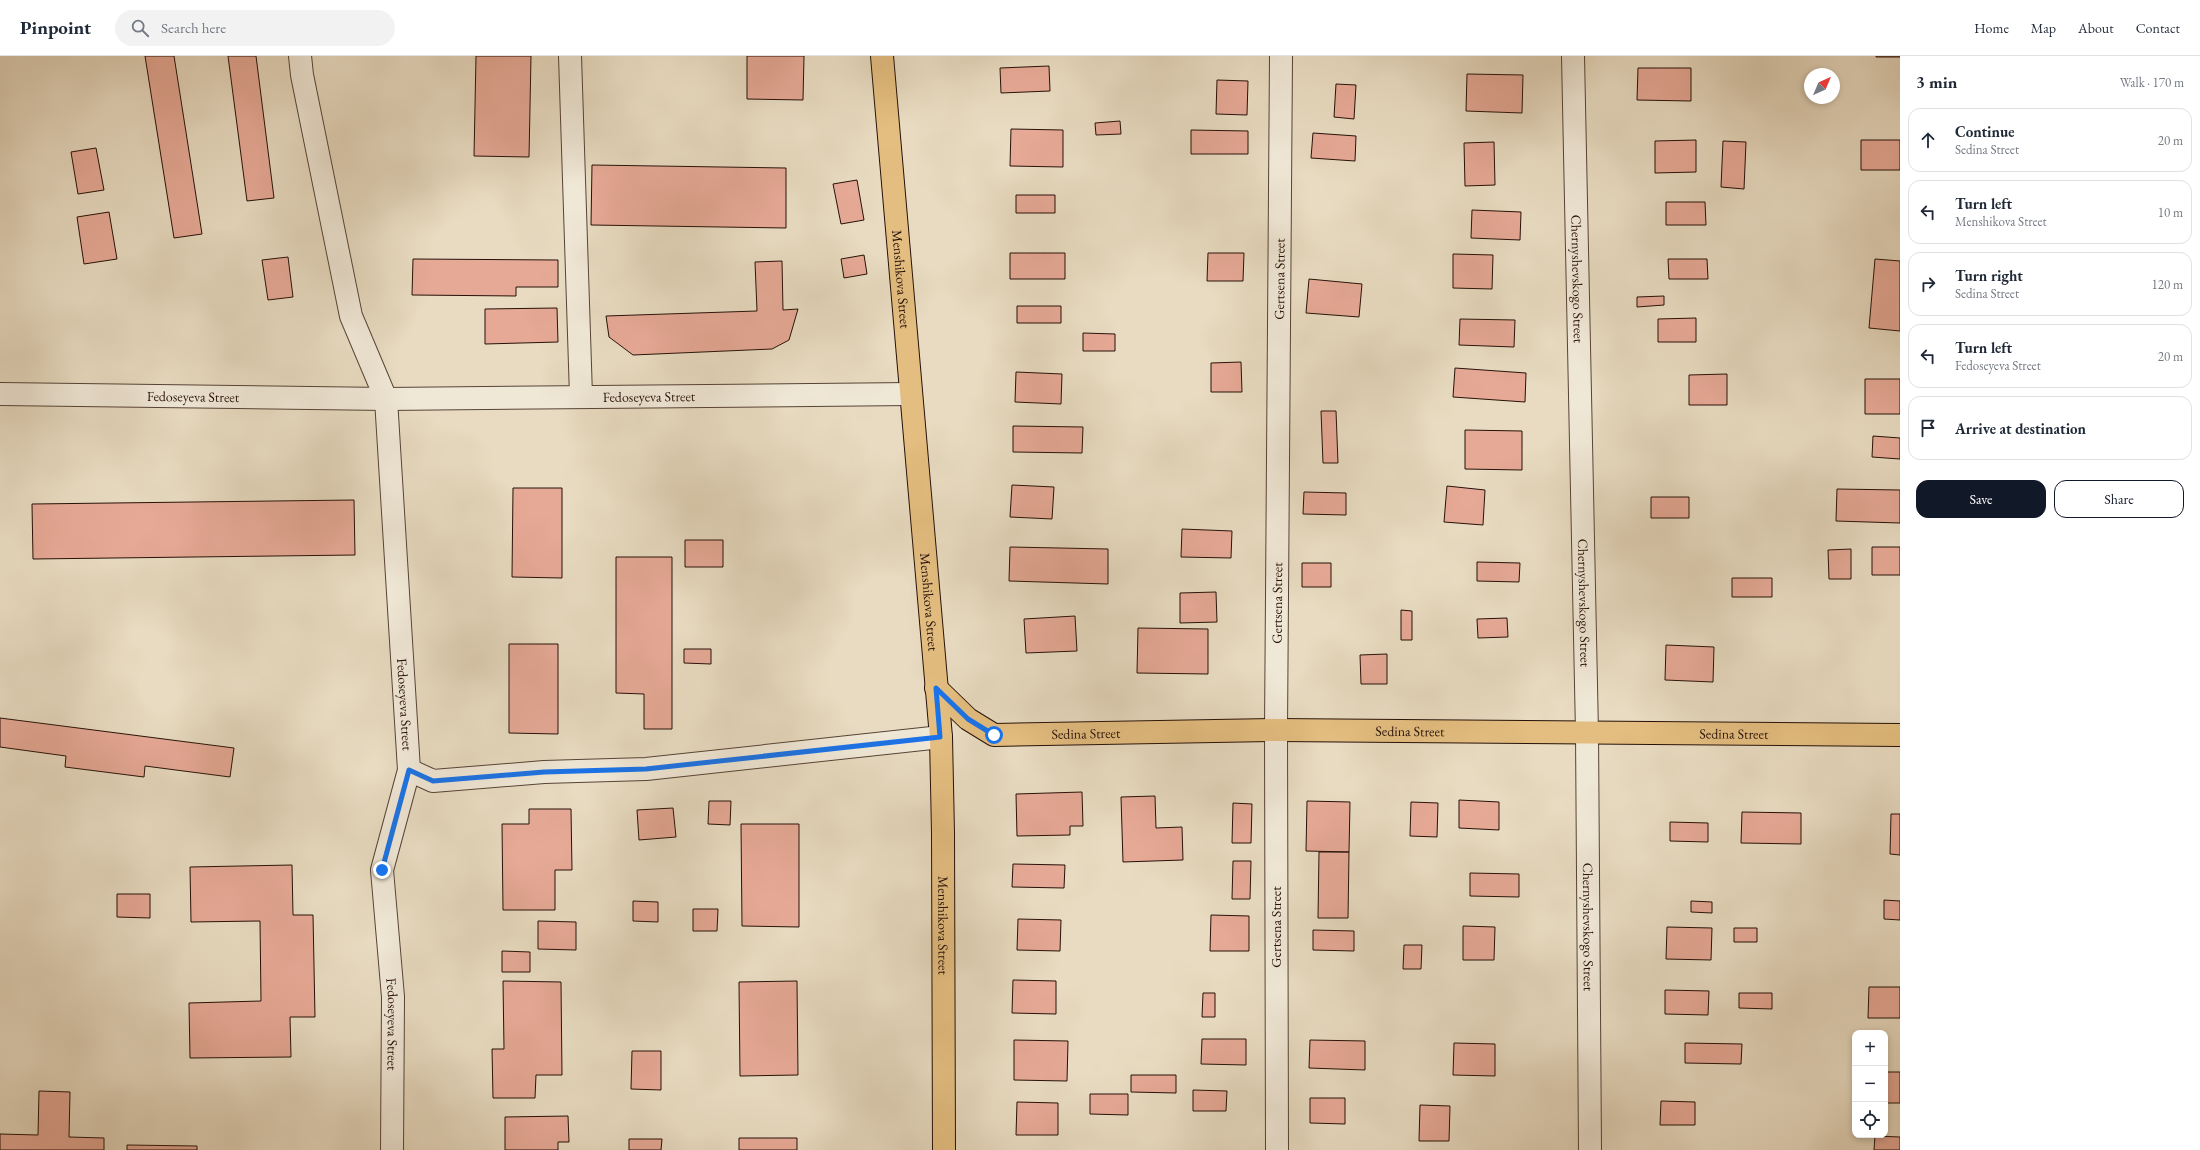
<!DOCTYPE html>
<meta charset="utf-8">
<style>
:root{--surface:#fff;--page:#f2f2f3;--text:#1f2937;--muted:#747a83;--line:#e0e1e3;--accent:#111827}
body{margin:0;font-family:"EB Garamond",serif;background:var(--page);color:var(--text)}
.controls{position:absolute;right:12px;bottom:12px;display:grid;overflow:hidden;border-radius:8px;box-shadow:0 2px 6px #0003}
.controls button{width:36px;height:36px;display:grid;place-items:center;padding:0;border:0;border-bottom:1px solid var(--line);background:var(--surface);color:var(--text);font:20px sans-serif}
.compass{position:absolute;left:1804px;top:12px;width:36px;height:36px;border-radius:50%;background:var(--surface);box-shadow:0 2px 6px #0003;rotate:44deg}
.stop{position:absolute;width:12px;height:12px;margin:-9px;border:3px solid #1a73e8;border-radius:50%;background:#fff}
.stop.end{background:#1a73e8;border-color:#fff;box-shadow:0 1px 4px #0008}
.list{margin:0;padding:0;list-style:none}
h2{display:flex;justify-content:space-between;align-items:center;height:52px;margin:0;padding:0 16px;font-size:17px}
h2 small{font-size:13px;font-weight:400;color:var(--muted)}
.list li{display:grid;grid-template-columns:26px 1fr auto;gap:12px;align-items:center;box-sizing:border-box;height:64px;margin:0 8px 8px;padding:0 8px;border:1px solid var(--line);border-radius:12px}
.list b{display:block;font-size:15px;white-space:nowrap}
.list p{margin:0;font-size:13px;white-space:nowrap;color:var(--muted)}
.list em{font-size:13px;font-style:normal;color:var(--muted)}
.actions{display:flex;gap:8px;padding:12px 16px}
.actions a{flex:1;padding:9px 0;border:1px solid var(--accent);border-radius:12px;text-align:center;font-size:14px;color:var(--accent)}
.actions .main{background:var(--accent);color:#fff}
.icon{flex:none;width:22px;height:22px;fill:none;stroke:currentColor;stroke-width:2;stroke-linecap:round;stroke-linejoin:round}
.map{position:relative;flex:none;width:1900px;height:1094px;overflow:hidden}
header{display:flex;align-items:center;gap:24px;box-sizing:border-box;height:56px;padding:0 20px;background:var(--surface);border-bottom:1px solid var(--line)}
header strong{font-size:19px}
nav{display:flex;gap:22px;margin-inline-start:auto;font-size:14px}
.search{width:280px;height:36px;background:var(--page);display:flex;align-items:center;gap:10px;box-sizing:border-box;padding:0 14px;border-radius:22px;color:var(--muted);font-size:15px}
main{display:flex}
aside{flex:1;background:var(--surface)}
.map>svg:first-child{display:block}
</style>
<header>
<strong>Pinpoint</strong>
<div class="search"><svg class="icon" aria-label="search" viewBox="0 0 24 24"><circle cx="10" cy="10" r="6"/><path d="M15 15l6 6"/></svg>Search here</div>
<nav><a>Home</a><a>Map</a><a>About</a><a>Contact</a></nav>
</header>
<main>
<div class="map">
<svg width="1900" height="1094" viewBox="0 0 1900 1094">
<rect width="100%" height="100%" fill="#e8dbc1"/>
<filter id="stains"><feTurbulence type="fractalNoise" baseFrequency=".005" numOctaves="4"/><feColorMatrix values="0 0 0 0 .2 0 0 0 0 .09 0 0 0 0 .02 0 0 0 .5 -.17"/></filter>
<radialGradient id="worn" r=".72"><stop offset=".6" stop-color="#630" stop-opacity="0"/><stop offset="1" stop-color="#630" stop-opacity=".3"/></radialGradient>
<path fill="#e6a996" stroke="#261108" d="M145 0H174L202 178 174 182Z
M228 0H256L274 142 247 145Z
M476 0H531L529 101 474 100Z
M747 0H804L803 44 747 43Z
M1876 0H1900V1H1876Z
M1049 10 1050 35 1001 37 1000 12Z
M1638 12H1691V45L1637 44Z
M1467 18 1523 19 1522 57 1466 55Z
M1217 24 1248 25 1247 59 1216 58Z
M1336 28 1356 29 1354 63 1334 61Z
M1120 65 1121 78 1096 79 1095 67Z
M1011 73 1063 74V111L1010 110Z
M1191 74 1248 75V98H1191Z
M1313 77 1356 80 1355 105 1311 102Z
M1696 84V116L1655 117V85Z
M1861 84H1900V114H1861Z
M1723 85 1746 86 1744 133 1721 131Z
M1494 86 1495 129 1465 130 1464 87Z
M96 92 104 134 78 138 71 96Z
M592 109 786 112V172L591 169Z
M857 124 864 164 841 168 833 128Z
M1016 139H1055V157H1016Z
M1666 146H1705L1706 169H1666Z
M1472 154 1521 156 1520 184 1471 182Z
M109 156 117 203 84 208 77 161Z
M1010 197H1065V223H1010Z
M1208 197H1244L1243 225H1207Z
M1453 198 1493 199 1492 233 1453 232Z
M864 199 867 218 844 222 841 203Z
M288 201 293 241 268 244 262 204Z
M413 203 558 204V231H516V240L412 239Z
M1668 203H1707L1708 223H1669Z
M1875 203 1900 205V275L1869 272Z
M782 205 783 254 798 253 789 284 772 293 633 299 609 281 606 260 757 255 755 206Z
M1309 223 1362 228 1359 261 1306 257Z
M1664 240V249L1637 251V241Z
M1017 250H1061V267H1017Z
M557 252 558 286 485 288V253Z
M1696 262V286H1658V263Z
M1460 263 1515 264 1514 291 1459 289Z
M1083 277 1115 278V295H1083Z
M1241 306 1242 336H1211V307Z
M1455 312 1526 317 1525 346 1453 341Z
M1016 316 1062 318 1061 348 1015 346Z
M1727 318V349H1689V319Z
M1865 323H1900V358H1865Z
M1321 355H1336L1338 407H1323Z
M1013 370 1083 371 1082 397 1013 396Z
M1465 374 1522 375V414L1465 413Z
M1873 380 1900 382V403L1872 401Z
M1012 429 1054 431 1052 463 1010 461Z
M1447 430 1485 434 1483 469 1444 466Z
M513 432H562V522L512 521Z
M1837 433 1900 434V467L1836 465Z
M1304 436 1346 437V459L1303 458Z
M1651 441H1689V462H1651Z
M354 444 355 499 33 503 32 448Z
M1182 473 1232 475 1231 502 1181 501Z
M685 484H723V511H685Z
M1010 491 1108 493V528L1009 525Z
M1872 491H1900V519H1872Z
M1851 493V523H1829L1828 494Z
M616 501H672V673H644V638L616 637Z
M1477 506 1520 507 1519 526 1477 525Z
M1302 507H1331V531H1302Z
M1732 522H1772V541H1732Z
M1216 536 1217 566 1180 567V537Z
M1401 554 1412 555V584H1401Z
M1075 560 1077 595 1026 597 1024 563Z
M1507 562 1508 581 1478 582 1477 563Z
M1138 572 1208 573V618L1137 617Z
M509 588H558V678L509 677Z
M1666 589 1714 591 1713 626 1665 624Z
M684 593H711V608L684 607Z
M1387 598V628H1361L1360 599Z
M0 662 234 692 230 721 145 710 144 721 65 711 66 700 0 691Z
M1082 736 1083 770H1070V779L1017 780 1016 738Z
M1155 740 1156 772 1182 771 1183 804 1123 806 1121 741Z
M1459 744 1499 746V774L1459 772Z
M709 745H731L730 769 708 768Z
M1307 745 1350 746 1349 796 1306 795Z
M1411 746 1438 747 1437 781 1410 780Z
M1233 747 1252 748 1251 787H1232Z
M673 752 676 781 639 784 637 754Z
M529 753H571L572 814H555V854H503L502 768H529Z
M1742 756 1801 757V788L1741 787Z
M1891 758H1900V799L1890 798Z
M1670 766 1708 767V786L1670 785Z
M741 768H799V871L742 870Z
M1319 796H1349L1348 862H1318Z
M1233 805H1251L1250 843H1232Z
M1013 808 1065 809 1064 832 1012 831Z
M292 809 293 859H313L315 961H290L291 1001 190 1002 189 947 261 945 260 865 191 866 190 811Z
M1470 817 1519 818V841L1470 840Z
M117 838H150V862L117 861Z
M1884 844 1900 845V864L1884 863Z
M633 845 658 846V866L633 865Z
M1691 845 1712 846V857L1691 856Z
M693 853H718L717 875H693Z
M1211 859 1249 860V895H1210Z
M1018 863 1061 864 1060 895 1017 894Z
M538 865 576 866V894L538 893Z
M1463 870 1495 871 1494 904H1463Z
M1667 871 1712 872 1711 904 1666 903Z
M1734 872H1757V886H1734Z
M1313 874 1354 875V895L1313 894Z
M1404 889H1422L1421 913H1403Z
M502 895 530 896V916H502Z
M1013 924 1056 925V958L1012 957Z
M503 925 561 926 562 1019H536L535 1042H493L492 993H504Z
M797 925 798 1019 740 1020 739 926Z
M1869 931H1900V962H1868Z
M1665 934 1709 935 1708 959 1665 958Z
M1203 937H1215V961H1202Z
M1739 937H1772V953L1739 952Z
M1202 983H1246V1009L1201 1008Z
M1014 984 1068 985 1067 1025 1014 1024Z
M1310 984 1365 985V1014L1309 1012Z
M1454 987 1495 988V1020L1453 1019Z
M1685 987 1742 988 1741 1008 1685 1007Z
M632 995H661V1034L631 1033Z
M1885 1016H1900V1047H1885Z
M1131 1019H1176V1037L1131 1036Z
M1193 1034 1227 1035 1226 1055H1193Z
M39 1035 70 1036 69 1081 104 1082V1094H0V1078L38 1079Z
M1090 1038H1128V1059L1090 1058Z
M1310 1042H1345V1068L1310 1067Z
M1661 1045 1695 1046V1069H1660Z
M1017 1046 1058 1047V1079H1016Z
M1420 1049 1450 1050 1449 1085H1419Z
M568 1060 569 1086H558V1094H505V1061Z
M1875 1080 1900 1081V1094H1874Z
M739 1082H797V1094H739Z
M629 1083H662L661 1094H629Z
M127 1089 197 1090V1094H127Z"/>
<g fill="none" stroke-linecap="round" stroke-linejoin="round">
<defs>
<g id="minor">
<path id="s1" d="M300 0 302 19 351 260 386 343 409 714 382 814 393 941 392 1094"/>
<path d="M570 0 581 340"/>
<path id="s2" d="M1573 0 1587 677 1590 1094"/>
<path id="s3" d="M0 338 386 343 911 338"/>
<path d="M409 714 433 725 544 716 646 713 941 681"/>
<path id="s4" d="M1277 1094 1276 674 1281 0"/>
</g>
<g id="major">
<path id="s5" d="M882 0 941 681 943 777 944 1094"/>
<path id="s6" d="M936 632 968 663 994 679 1276 674 1900 679"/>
</g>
</defs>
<use href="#minor" stroke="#564436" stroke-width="24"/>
<use href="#major" stroke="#261108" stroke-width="24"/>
<use href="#minor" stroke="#f0e8d7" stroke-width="22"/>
<use href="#major" stroke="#e4be80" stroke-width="22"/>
</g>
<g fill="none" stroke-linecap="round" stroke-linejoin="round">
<path stroke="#1a73e8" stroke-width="5" d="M382 814 409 714 433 725 544 716 646 713 940 681 936 632 968 663 994 679"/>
</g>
<g text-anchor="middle" stroke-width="3" stroke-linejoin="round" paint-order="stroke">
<g font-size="14" fill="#261108" stroke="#f0e8d7">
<text dy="5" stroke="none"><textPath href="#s5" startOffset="224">Menshikova Street</textPath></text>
<text dy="5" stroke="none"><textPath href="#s4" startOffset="871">Gertsena Street</textPath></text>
<text dy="5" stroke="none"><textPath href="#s2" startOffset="223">Chernyshevskogo Street</textPath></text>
<text dy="5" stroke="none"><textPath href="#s3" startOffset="649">Fedoseyeva Street</textPath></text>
<text dy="5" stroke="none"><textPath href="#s3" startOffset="193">Fedoseyeva Street</textPath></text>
<text dy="5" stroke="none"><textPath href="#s5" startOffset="548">Menshikova Street</textPath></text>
<text dy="5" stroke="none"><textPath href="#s4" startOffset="547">Gertsena Street</textPath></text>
<text dy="5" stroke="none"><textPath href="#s2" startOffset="547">Chernyshevskogo Street</textPath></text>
<text dy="5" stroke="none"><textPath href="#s1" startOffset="661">Fedoseyeva Street</textPath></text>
<text dy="5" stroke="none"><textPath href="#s6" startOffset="491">Sedina Street</textPath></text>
<text dy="5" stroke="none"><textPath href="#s6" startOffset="167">Sedina Street</textPath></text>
<text dy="5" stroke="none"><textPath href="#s6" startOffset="815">Sedina Street</textPath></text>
<text dy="5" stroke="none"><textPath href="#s5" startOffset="872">Menshikova Street</textPath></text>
<text transform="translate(1276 871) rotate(-90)" y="5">Gertsena Street</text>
<text dy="5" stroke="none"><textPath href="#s2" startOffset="871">Chernyshevskogo Street</textPath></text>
<text dy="5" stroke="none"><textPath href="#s1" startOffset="985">Fedoseyeva Street</textPath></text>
</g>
</g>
<rect width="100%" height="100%" filter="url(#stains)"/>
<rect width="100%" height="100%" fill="url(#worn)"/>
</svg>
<div class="controls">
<button>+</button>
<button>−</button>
<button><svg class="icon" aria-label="locate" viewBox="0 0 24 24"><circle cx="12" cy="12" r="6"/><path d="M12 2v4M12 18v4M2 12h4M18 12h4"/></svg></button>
</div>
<svg class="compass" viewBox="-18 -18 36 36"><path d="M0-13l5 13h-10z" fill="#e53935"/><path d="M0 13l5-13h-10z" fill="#747a83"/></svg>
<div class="stop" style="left:994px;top:679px"></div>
<div class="stop end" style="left:382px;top:814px"></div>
</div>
<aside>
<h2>3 min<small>Walk · 170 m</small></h2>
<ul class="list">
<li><svg class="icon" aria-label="ahead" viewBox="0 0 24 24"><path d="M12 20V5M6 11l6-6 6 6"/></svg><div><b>Continue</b><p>Sedina Street</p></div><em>20 m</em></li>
<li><svg class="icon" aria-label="left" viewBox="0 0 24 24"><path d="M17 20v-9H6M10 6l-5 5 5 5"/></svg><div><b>Turn left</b><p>Menshikova Street</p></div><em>10 m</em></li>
<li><svg class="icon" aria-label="right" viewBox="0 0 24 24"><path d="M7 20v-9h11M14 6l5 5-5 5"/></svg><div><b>Turn right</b><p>Sedina Street</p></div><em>120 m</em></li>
<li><svg class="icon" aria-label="left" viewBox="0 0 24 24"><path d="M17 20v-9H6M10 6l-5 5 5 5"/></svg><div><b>Turn left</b><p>Fedoseyeva Street</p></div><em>20 m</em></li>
<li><svg class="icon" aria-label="arrive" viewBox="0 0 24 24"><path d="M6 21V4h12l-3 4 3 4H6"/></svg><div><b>Arrive at destination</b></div></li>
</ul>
<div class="actions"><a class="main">Save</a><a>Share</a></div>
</aside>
</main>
